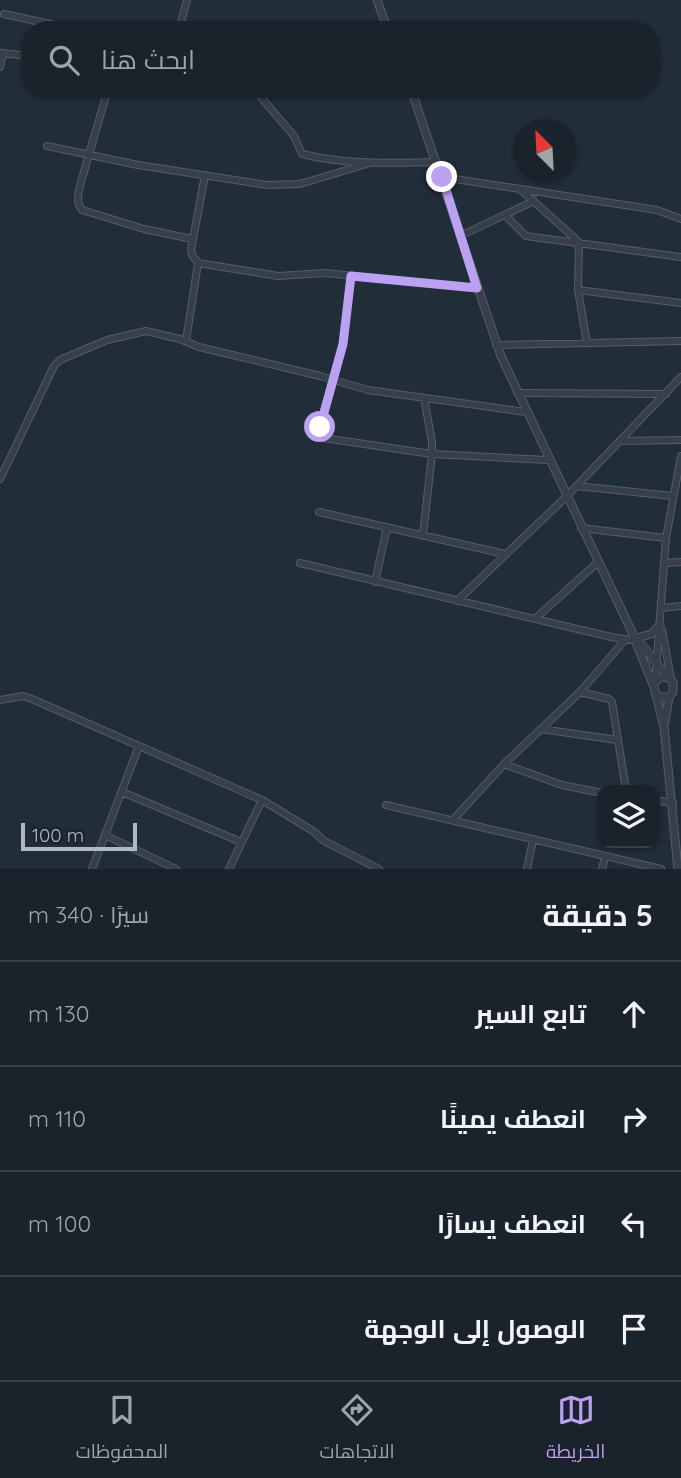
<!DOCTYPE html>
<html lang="ar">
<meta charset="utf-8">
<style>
:root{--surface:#1a222c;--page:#272f38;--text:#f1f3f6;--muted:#9fa4a9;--line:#383f48;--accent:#bca0f2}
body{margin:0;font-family:Quicksand,Cairo,sans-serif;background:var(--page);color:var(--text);direction:rtl}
.controls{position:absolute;right:21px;bottom:21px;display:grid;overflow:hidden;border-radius:14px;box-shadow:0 2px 5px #0004}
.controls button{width:63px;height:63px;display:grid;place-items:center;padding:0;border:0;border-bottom:2px solid var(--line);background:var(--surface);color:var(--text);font:35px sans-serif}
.compass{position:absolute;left:513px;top:119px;width:63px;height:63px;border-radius:50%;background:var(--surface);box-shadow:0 2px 5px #0004;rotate:336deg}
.scale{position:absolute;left:21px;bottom:18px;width:116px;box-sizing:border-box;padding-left:7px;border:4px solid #b1b9c6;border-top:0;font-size:19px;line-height:24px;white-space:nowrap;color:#b1b9c6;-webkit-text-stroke:5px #1b242f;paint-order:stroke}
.stop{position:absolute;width:21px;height:21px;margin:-16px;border:5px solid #bca0f2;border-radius:50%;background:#fff}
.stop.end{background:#bca0f2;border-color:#fff;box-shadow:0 2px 7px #0008}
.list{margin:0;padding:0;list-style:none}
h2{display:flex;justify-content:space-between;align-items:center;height:91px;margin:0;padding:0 28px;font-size:30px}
h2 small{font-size:23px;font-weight:400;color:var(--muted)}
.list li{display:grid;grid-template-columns:46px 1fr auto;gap:21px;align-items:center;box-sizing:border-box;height:105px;padding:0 28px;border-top:2px solid var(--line)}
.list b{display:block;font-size:26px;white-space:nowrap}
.list em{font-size:23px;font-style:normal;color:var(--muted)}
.icon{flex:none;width:38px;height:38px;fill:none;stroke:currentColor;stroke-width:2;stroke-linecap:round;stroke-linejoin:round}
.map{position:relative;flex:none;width:681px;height:869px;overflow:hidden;direction:ltr}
.search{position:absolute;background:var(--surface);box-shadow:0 2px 5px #0004;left:21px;right:21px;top:21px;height:77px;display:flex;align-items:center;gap:18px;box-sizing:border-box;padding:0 24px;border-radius:28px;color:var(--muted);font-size:26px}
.sheet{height:511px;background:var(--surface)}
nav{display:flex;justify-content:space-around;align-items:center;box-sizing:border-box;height:98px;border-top:2px solid var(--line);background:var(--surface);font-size:19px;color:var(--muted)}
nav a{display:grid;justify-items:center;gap:4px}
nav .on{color:var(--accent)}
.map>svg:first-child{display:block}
</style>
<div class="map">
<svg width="681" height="869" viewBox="0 0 681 869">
<rect width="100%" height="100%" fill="#222d3a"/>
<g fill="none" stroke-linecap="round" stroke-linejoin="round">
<defs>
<path id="minor" d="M4 14 77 30
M179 30 187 0
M0 53 30 56
M0 67 3 53
M108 89 81 182C79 191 75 202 82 210L144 229 192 239
M254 89 294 136 302 154C346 165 392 163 437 162
M47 146 138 165 267 185 300 184 370 163
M205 175 191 250 192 255 198 263 278 276 325 273 476 288
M442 177 657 210 681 219
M521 190 579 242 578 290 587 343
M505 215 526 236 681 257
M460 236 534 201
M351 276 343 344 320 427 324 438 432 454 548 460
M578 290 681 303
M186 341 198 263
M496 345 681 341
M517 393 666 394
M621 441 681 440
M0 479 54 366 60 360 107 340 146 331 180 339 199 347 320 376 368 390 526 412
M577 486 672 496
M319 512 505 554
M581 528 666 538
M423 535 432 454V442L424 398
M300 563 611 637 639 641
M665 563 681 562
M375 582 387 527
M457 601 566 497 681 377
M662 608 681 606
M536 618 598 562
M662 630 671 679
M655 682 666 538 681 456
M580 692 609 699 612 702 626 790
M0 700 23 696 32 699 262 800 313 831 324 841 379 869
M541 729 617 740
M504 764 562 785 602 793
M122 792 241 842
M655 800 673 803
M386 805 661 869
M453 820 504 764 580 692 625 640
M105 835 176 869
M92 869 139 746
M229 869 262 800
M527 869 533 840
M602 869 605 857"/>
<path id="tertiary" d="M377 0 388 30
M411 89 501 356 631 630 654 687
M637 638 651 634 660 625
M638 640 668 677
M655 693 661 697H669L673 692V682L669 678 661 677 655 682 654 687 664 727 678 869
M665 722 669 697"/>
</defs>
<use href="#minor" stroke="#545c68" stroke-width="8"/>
<use href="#tertiary" stroke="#545c68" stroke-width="9"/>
<use href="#minor" stroke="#363f4a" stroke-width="6"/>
<use href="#tertiary" stroke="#363f4a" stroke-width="7"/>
</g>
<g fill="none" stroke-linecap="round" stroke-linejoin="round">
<path stroke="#bca0f2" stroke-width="9" d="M320 427 343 344 351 276 477 288 442 177"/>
</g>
</svg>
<div class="controls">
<button><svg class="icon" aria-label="layers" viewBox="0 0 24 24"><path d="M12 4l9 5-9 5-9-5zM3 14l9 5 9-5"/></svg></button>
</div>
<svg class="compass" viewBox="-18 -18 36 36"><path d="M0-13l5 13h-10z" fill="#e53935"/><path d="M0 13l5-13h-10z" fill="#9fa4a9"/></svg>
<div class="scale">100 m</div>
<div class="stop" style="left:320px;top:427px"></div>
<div class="stop end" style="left:442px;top:177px"></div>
<div class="search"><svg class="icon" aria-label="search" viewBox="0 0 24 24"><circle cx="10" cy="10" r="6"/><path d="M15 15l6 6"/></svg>ابحث هنا</div>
</div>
<section class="sheet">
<h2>5 دقيقة<small>سيرًا · 340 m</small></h2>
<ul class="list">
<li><svg class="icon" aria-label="ahead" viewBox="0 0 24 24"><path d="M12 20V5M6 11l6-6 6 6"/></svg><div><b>تابع السير</b></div><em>130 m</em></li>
<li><svg class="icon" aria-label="right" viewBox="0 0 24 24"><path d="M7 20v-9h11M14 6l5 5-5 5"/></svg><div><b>انعطف يمينًا</b></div><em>110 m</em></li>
<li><svg class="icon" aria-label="left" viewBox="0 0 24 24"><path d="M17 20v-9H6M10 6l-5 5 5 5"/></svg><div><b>انعطف يسارًا</b></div><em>100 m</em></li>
<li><svg class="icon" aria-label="arrive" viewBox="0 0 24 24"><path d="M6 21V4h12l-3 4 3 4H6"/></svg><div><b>الوصول إلى الوجهة</b></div></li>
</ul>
</section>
<nav>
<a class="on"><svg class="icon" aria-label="map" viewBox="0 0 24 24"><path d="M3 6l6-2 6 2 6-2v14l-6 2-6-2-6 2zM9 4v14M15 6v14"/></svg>الخريطة</a>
<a><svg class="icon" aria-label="directions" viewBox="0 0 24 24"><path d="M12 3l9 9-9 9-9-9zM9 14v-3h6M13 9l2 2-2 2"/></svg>الاتجاهات</a>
<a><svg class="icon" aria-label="saved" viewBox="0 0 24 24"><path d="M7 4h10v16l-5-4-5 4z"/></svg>المحفوظات</a>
</nav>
